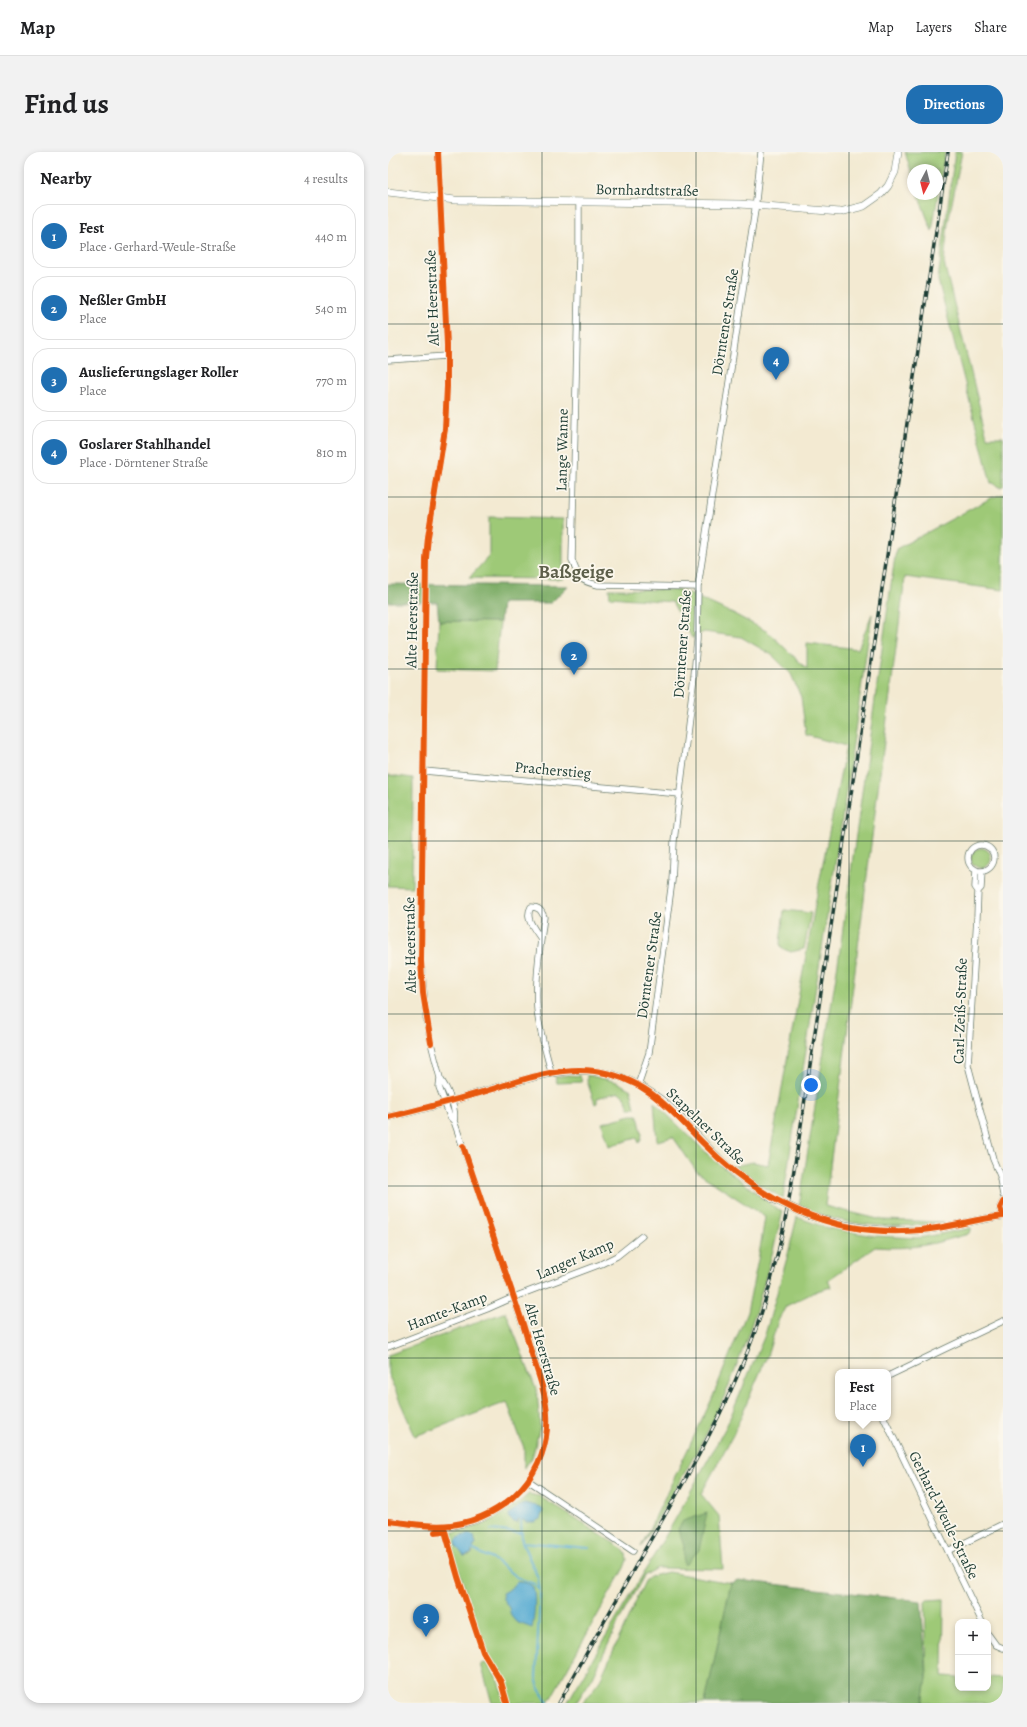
<!DOCTYPE html>
<meta charset="utf-8">
<style>
:root{--surface:#fff;--page:#f2f2f2;--text:#202124;--muted:#757577;--line:#e0e0e0;--accent:#1f6fb2}
body{margin:0;font-family:Alegreya,serif;background:var(--page);color:var(--text)}
.controls{position:absolute;right:12px;bottom:12px;display:grid;overflow:hidden;border-radius:8px;box-shadow:0 2px 6px #0003}
.controls button{width:36px;height:36px;display:grid;place-items:center;padding:0;border:0;border-bottom:1px solid var(--line);background:var(--surface);color:var(--text);font:20px sans-serif}
.compass{position:absolute;left:519px;top:12px;width:36px;height:36px;border-radius:50%;background:var(--surface);box-shadow:0 2px 6px #0003;rotate:187deg}
.you{position:absolute;left:423px;top:933px;width:14px;height:14px;margin:-10px;border:3px solid #fff;border-radius:50%;background:#1a73e8;box-shadow:0 0 0 6px #1a73e833}
.badge{display:grid;place-items:center;width:26px;height:26px;border-radius:50%;background:var(--accent);color:#fff;font-size:13px;font-weight:700}
.pin{position:absolute;translate:-50% -33px;filter:drop-shadow(0 1px 2px #0008)}
.pin::after{content:'';position:absolute;top:21px;width:14px;height:12px;background:inherit;clip-path:polygon(0 0,100% 0,50% 100%)}
.popup{position:absolute;left:447px;top:1217px;width:56px;height:52px;box-sizing:border-box;display:grid;place-content:center;border-radius:8px;background:var(--surface);filter:drop-shadow(0 1px 3px #0005);font-size:13px;white-space:nowrap;color:var(--muted)}
.popup b{font-size:15px;color:var(--text)}
.popup::after{content:'';position:absolute;left:50%;top:100%;margin-left:-8px;border:8px solid transparent;border-top-color:var(--surface)}
.list{margin:0;padding:0;list-style:none}
h2{display:flex;justify-content:space-between;align-items:center;height:52px;margin:0;padding:0 16px;font-size:17px}
h2 small{font-size:13px;font-weight:400;color:var(--muted)}
.list li{display:grid;grid-template-columns:26px 1fr auto;gap:12px;align-items:center;box-sizing:border-box;height:64px;margin:0 8px 8px;padding:0 8px;border:1px solid var(--line);border-radius:16px}
.list b{display:block;font-size:15px;white-space:nowrap}
.list p{margin:0;font-size:13px;white-space:nowrap;color:var(--muted)}
.list em{font-size:13px;font-style:normal;color:var(--muted)}
.map{position:relative;flex:none;width:615px;height:1551px;overflow:hidden;border-radius:16px}
header{display:flex;align-items:center;gap:24px;box-sizing:border-box;height:56px;padding:0 20px;background:var(--surface);border-bottom:1px solid var(--line)}
header strong{font-size:19px}
nav{display:flex;gap:22px;margin-inline-start:auto;font-size:14px}
.intro{display:flex;align-items:center;justify-content:space-between;box-sizing:border-box;height:96px;padding:0 24px}
h1{margin:0;font-size:28px}
.button{padding:10px 18px;border-radius:16px;background:var(--accent);color:#fff;font-size:14px;font-weight:700}
main{display:flex;gap:24px;padding:0 24px}
aside{flex:1;background:var(--surface);border-radius:16px;box-shadow:0 2px 6px #0003}
.map>svg:first-child{display:block}
</style>
<header>
<strong>Map</strong>
<nav><a>Map</a><a>Layers</a><a>Share</a></nav>
</header>
<div class="intro"><h1>Find us</h1><a class="button">Directions</a></div>
<main>
<aside>
<h2>Nearby<small>4 results</small></h2>
<ul class="list">
<li><span class="badge">1</span><div><b>Fest</b><p>Place · Gerhard-Weule-Straße</p></div><em>440 m</em></li>
<li><span class="badge">2</span><div><b>Neßler GmbH</b><p>Place</p></div><em>540 m</em></li>
<li><span class="badge">3</span><div><b>Auslieferungslager Roller</b><p>Place</p></div><em>770 m</em></li>
<li><span class="badge">4</span><div><b>Goslarer Stahlhandel</b><p>Place · Dörntener Straße</p></div><em>810 m</em></li>
</ul>
</aside>
<div class="map">
<svg width="615" height="1551" viewBox="0 0 615 1551">
<rect width="100%" height="100%" fill="#fbf7ec"/>
<filter id="ink" filterUnits="userSpaceOnUse"><feTurbulence type="fractalNoise" baseFrequency=".025" numOctaves="2"/><feDisplacementMap in="SourceGraphic" scale="8" xChannelSelector="R" yChannelSelector="G"/><feConvolveMatrix kernelMatrix="1 2 1 2 8 2 1 2 1" color-interpolation-filters="sRGB"/></filter>
<filter id="wash" filterUnits="userSpaceOnUse"><feTurbulence type="fractalNoise" baseFrequency=".012" numOctaves="4" result="noise"/><feDisplacementMap in="SourceGraphic" scale="16" xChannelSelector="R" yChannelSelector="G"/><feGaussianBlur stdDeviation="0.9" result="paint"/><feColorMatrix in="noise" values="0 0 0 0 0 0 0 0 0 0 0 0 0 0 0 0 0 1.4 0 .05"/><feComposite in="paint" operator="in"/></filter>
<g filter="url(#wash)">
<rect width="100%" height="100%" fill="#f3ead2"/>
<path fill="#9ec977" stroke="#5e8356" fill-rule="evenodd" d="M517 0H557L544 79 530 42H549V18H525V27Z
M567 0H574L560 71 556 111 599 285H615V334L611 335 607 331H603L550 128Z
M615 342V438L517 425 437 1054 494 1068 556 1070C506 1077 458 1076 411 1054L451 805 508 397 603 346Z
M101 365 175 367V427L81 426 101 404Z
M221 437 293 438 346 462 380 480 419 517V491L470 497 484 462 453 674 395 1046 365 1029 346 1014 365 1010 380 1013 432 726 458 594 418 583 413 545 403 522 384 503 353 485 316 480 304 486 284 450 222 445Z
M51 469 112 470 107 519 49 517Z
M0 623 25 626 24 735 0 734Z
M583 706a10 10 0 1 1 20 0a10 10 0 1 1-20 0Z
M396 758 423 761 416 797 403 800 393 796 392 791Z
M180 923 192 924 194 930 169 931 167 925Z
M199 923 229 930 243 938 247 956H241L238 947 231 940 209 946V951L207 952 199 929Z
M266 950 326 1008 388 1056 395 1059C377 1132 357 1204 324 1271 302 1314 277 1354 253 1395L323 1249 359 1160 371 1103 377 1065 309 1020 285 985 269 989Z
M243 963H250L254 982 253 988 251 991 249 986 221 994 214 971Z
M409 1065 439 1076 487 1084 531 1086 583 1076V1079L580 1082C546 1092 524 1098 487 1095L440 1128 443 1135 429 1139 398 1154 390 1169 379 1204 345 1283 313 1342 331 1364 335 1417 269 1416 256 1424 232 1467 205 1525 188 1551H179L288 1366 339 1273 377 1183 399 1106Z
M118 1160 149 1240 152 1275 144 1306 136 1316V1296L119 1250 27 1284 0 1222V1203Z
M141 1342 151 1344 235 1397 238 1402 239 1408 236 1416 160 1551H122L116 1528 97 1500 60 1384 61 1381C96 1375 114 1365 141 1342ZM85 1383 88 1391 83 1400 85 1401 82 1403 76 1404Z
M280 1420 343 1431 317 1551H194L211 1530 257 1429 263 1424Z
M556 1447 555 1524 570 1525V1536H600V1525L615 1526V1551H535L539 1526 537 1450 539 1448Z
M99 1511 111 1529 117 1551H104L93 1512Z"/>
<path fill="#7ead68" stroke="#4e754e" d="M0 432 180 434 163 451H114L112 470 51 469 49 450H0Z
M319 1361 311 1398 297 1413 295 1410 296 1394 290 1377 295 1369Z
M350 1428 533 1449 539 1526 535 1551H317L343 1431Z"/>
<path fill="#55aad1" stroke="#3a7482" d="M136 1351 153 1355 155 1359 152 1367 146 1370H137L136 1368H130V1371L125 1370 121 1366V1362Z
M82 1382 86 1384 88 1393 86 1394 83 1402 76 1404 68 1394C67 1384 74 1384 82 1382Z
M128 1430C133 1430 140 1430 144 1434 149 1439 146 1468 144 1476L128 1470 123 1464 121 1456 115 1447 114 1441 122 1437Z"/>
<g fill="none" stroke-linecap="round" stroke-linejoin="round">
<path stroke="#55aad1" stroke-width="2" d="M133 1367 134 1390 150 1426 152 1439 148 1525 151 1537 160 1551
M103 1378 133 1381
M134 1390 201 1396
M82 1396 108 1409 128 1425 146 1432 151 1438"/>
</g>
</g>
<g filter="url(#ink)">
<g fill="none" stroke-linecap="round" stroke-linejoin="round">
<defs>
<path id="minor" d="M50 0 59 193V234L57 277 40 385 38 406 33 809 38 865 43 891 52 926 51 935 62 965 66 969
M191 50V101L184 408C191 426 191 429 210 433L310 435
M0 208 59 204
M36 619 292 642
M580 706a13 13 0 1 1 26 0a13 13 0 1 1-26 0Z
M588 718 587 735 590 739 589 765 580 913 605 1007 615 1031
M590 739 593 736 594 719
M153 787C147 777 136 767 143 755 151 755 153 758 156 765 152 795 147 826 149 857 151 879 158 899 163 920
M250 933 261 901 284 729 286 689 306 524 309 488 310 435 367 58 373 0
M612 1027 615 1043
M0 1195 99 1157 126 1145 213 1112 229 1104 254 1084
M500 1224 615 1169
M496 1266 594 1470
M141 1329 245 1399
M0 1369C20 1371 42 1376 63 1374 119 1366 163 1319 159 1262 158 1242 151 1223 145 1203 136 1178 128 1152 119 1126 102 1074 84 1021 66 969 69 956 59 936 52 926
M560 1399 615 1372
M600 1482 608 1493 615 1496"/>
<path id="tertiary" d="M0 40 67 48 352 52 452 60 476 54 493 42 500 34 507 20 510 0
M0 965C33 958 65 949 97 939 161 920 213 901 272 947 294 964 311 988 332 1007 348 1023 367 1035 385 1047
M422 1064C462 1076 501 1082 543 1077 567 1074 590 1067 615 1064L612 1056 615 1050"/>
</defs>
<use href="#minor" stroke="#697a6b" stroke-width="7"/>
<use href="#tertiary" stroke="#697a6b" stroke-width="8"/>
<use href="#minor" stroke="#fff" stroke-width="5.5"/>
<use href="#tertiary" stroke="#fff" stroke-width="7"/>
<defs>
<path id="rail" d="M171 1551C199 1500 227 1450 256 1399 296 1331 336 1262 364 1188 397 1100 408 1005 422 913L560 0"/>
</defs>
<use href="#rail" stroke="#1f3d34" stroke-width="3.5"/>
<use href="#rail" stroke="#fbf7ec" stroke-width="2" stroke-dasharray="6" stroke-linecap="butt"/>
<defs>
<path id="tertiary-bridge" d="M385 1047 422 1064"/>
</defs>
<use href="#tertiary-bridge" stroke="#697a6b" stroke-width="8" stroke-linecap="butt"/>
<use href="#tertiary-bridge" stroke="#fff" stroke-width="7"/>
<defs>
<path id="cycleway" d="M43 891 35 841 33 809 38 406 40 385 57 277 59 234V193L50 0
M0 965C32 958 63 949 95 940 131 929 168 914 207 919 257 926 281 956 314 990 373 1051 446 1086 532 1078 560 1076 587 1067 615 1064L612 1056 615 1050
M0 1369C21 1371 42 1376 63 1373 119 1366 163 1319 159 1262 158 1243 151 1224 145 1206 139 1184 132 1162 124 1140 108 1091 91 1043 75 994
M47 1380 57 1379 70 1425 95 1500 113 1530 119 1551"/>
</defs>
<use href="#cycleway" stroke="#fbf7ec" stroke-width="8"/>
<use href="#cycleway" stroke="#e8590c" stroke-width="6"/>
</g>
</g>
<path fill="none" stroke="#1f3d34" stroke-width="1" stroke-opacity="0.55" d="M154 0V1551M308 0V1551M461 0V1551M0 172H615M0 345H615M0 517H615M0 689H615M0 862H615M0 1034H615M0 1206H615M0 1379H615"/>
<g text-anchor="middle" stroke-width="3.5" stroke-linejoin="round" paint-order="stroke">
<g font-size="15" fill="#1f3d34" stroke="#fbf7ec">
<text transform="translate(259 38) rotate(1)" y="5">Bornhardtstraße</text>
<text transform="translate(44 146) rotate(-92)" y="5">Alte Heerstraße</text>
<text transform="translate(337 170) rotate(-81)" y="5">Dörntener Straße</text>
<text transform="translate(174 298) rotate(-89)" y="5">Lange Wanne</text>
<text transform="translate(24 468) rotate(-89)" y="5">Alte Heerstraße</text>
<text transform="translate(294 492) rotate(-86)" y="5">Dörntener Straße</text>
<text transform="translate(165 618) rotate(5)" y="5">Pracherstieg</text>
<text transform="translate(22 793) rotate(-91)" y="5">Alte Heerstraße</text>
<text transform="translate(261 813) rotate(-82)" y="5">Dörntener Straße</text>
<text transform="translate(572 859) rotate(-88)" y="5">Carl-Zeiß-Straße</text>
<text transform="translate(318 974) rotate(44)" y="5">Stapelner Straße</text>
<text transform="translate(187 1107) rotate(-23)" y="5">Langer Kamp</text>
<text transform="translate(59 1159) rotate(-21)" y="5">Hamte-Kamp</text>
<text transform="translate(155 1197) rotate(74)" y="5">Alte Heerstraße</text>
<text transform="translate(556 1363) rotate(64)" y="5">Gerhard-Weule-Straße</text>
</g>
<g font-size="19" font-weight="bold" fill="#5d5f4a" stroke="#fbf7ec">
<text x="188" y="426">Baßgeige</text>
</g>
</g>
</svg>
<div class="controls">
<button>+</button>
<button>−</button>
</div>
<svg class="compass" viewBox="-18 -18 36 36"><path d="M0-13l5 13h-10z" fill="#e53935"/><path d="M0 13l5-13h-10z" fill="#757577"/></svg>
<div class="you"></div>
<div class="pin badge" style="left:475px;top:1315px">1</div>
<div class="popup"><b>Fest</b>Place</div>
<div class="pin badge" style="left:186px;top:523px">2</div>
<div class="pin badge" style="left:38px;top:1485px">3</div>
<div class="pin badge" style="left:388px;top:228px">4</div>
</div>
</main>
